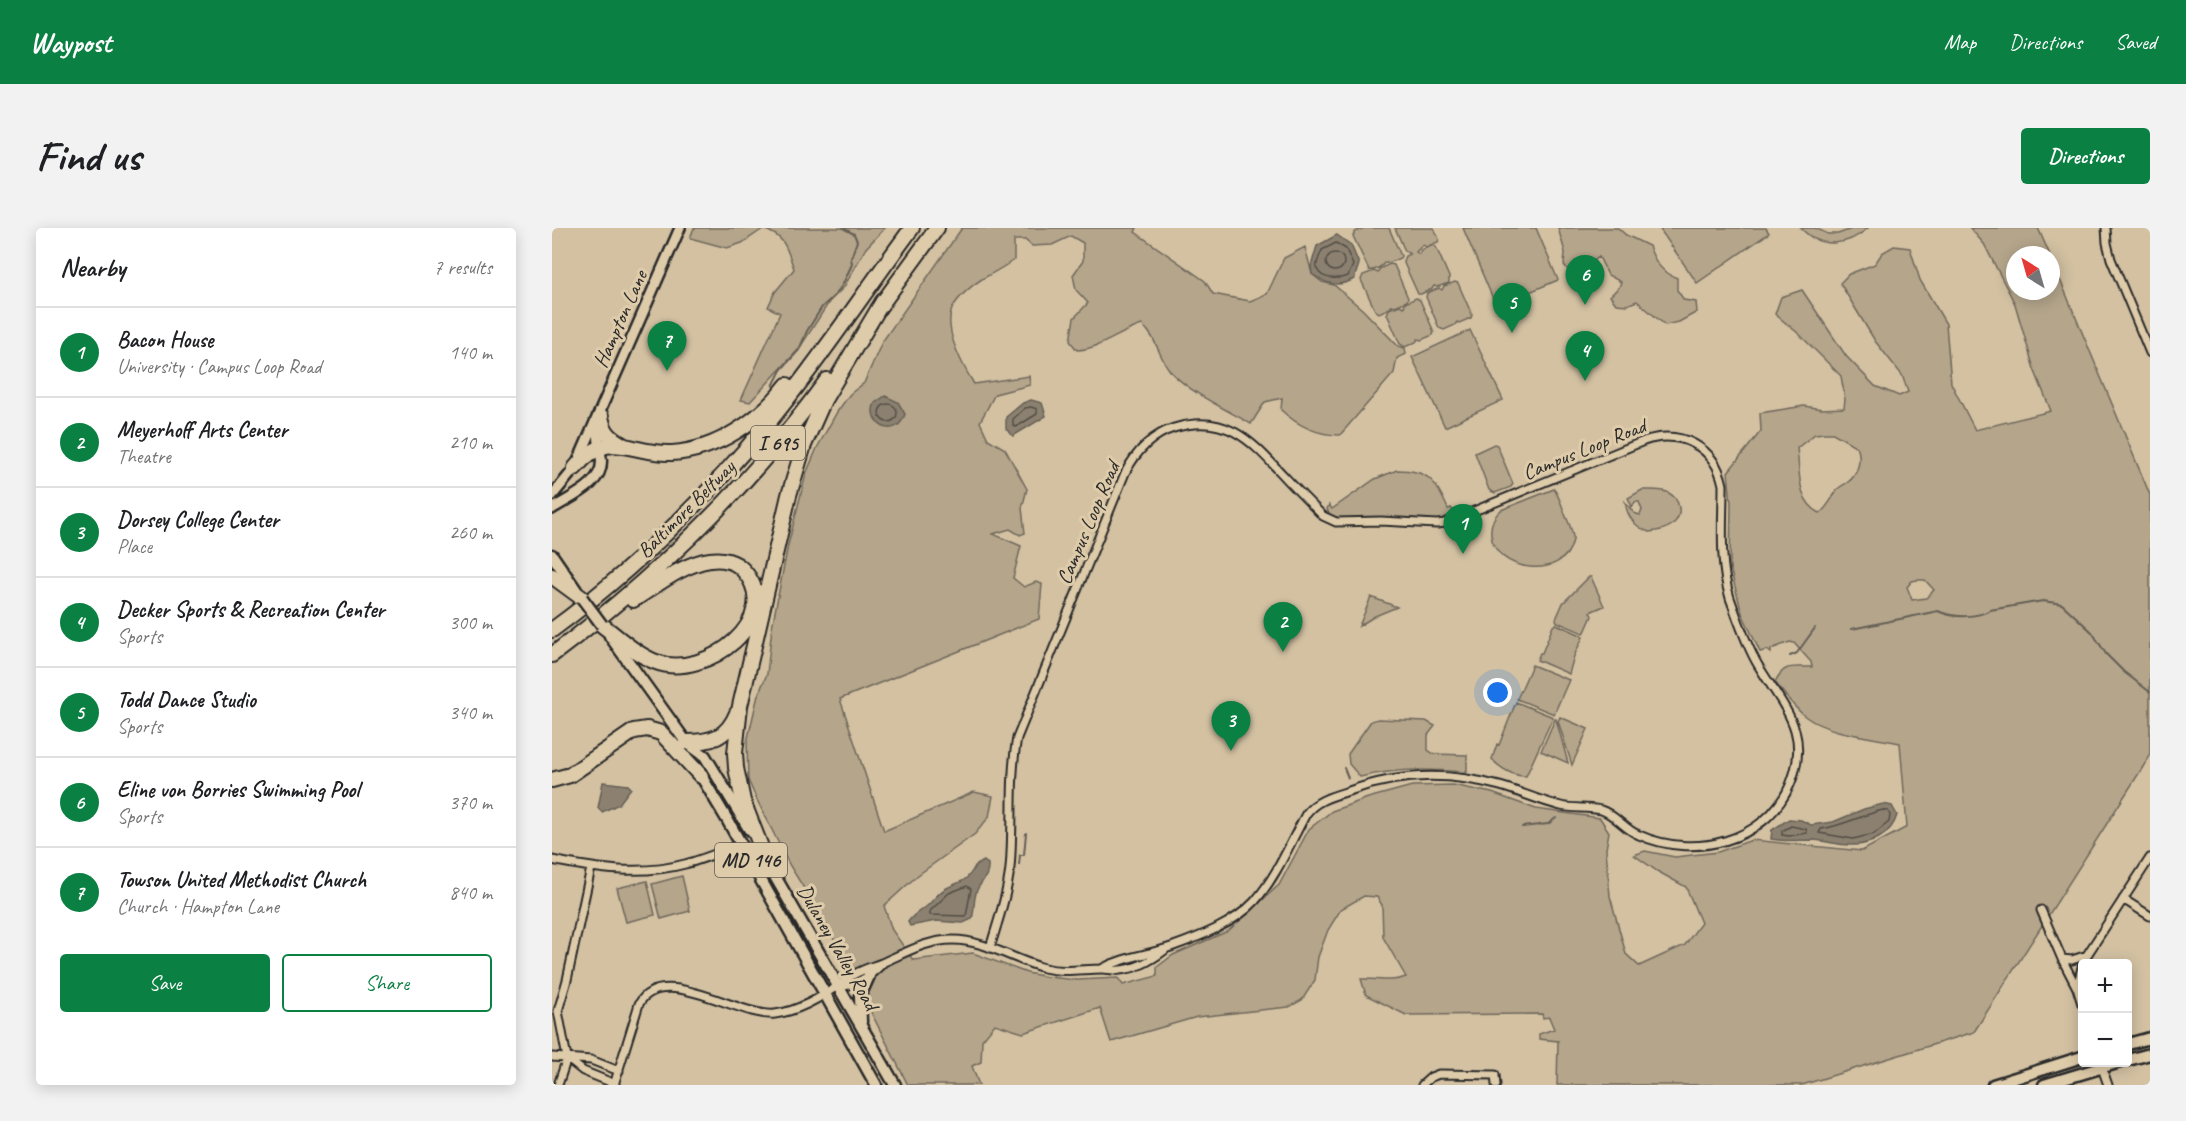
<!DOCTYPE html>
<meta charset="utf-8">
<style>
:root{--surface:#fff;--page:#f2f2f2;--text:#202124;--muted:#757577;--line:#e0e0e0;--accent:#0b8043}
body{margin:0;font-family:Caveat,sans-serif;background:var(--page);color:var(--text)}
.controls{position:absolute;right:18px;bottom:18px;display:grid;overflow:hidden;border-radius:6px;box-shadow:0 3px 15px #0003}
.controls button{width:54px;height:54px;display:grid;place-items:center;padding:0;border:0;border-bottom:2px solid var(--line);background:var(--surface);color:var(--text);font:30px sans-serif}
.compass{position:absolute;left:1454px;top:18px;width:54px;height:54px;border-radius:50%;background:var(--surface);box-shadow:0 3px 15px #0003;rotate:323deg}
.you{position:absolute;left:946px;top:465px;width:21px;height:21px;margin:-15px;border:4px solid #fff;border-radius:50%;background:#1a73e8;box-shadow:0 0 0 9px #1a73e833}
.badge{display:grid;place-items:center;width:39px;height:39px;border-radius:50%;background:var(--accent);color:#fff;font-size:20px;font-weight:700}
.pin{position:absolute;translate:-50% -50px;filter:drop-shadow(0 2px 3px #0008)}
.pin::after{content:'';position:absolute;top:32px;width:21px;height:18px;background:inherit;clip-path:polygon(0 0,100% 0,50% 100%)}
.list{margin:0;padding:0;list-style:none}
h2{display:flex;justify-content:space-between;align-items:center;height:78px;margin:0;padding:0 24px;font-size:26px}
h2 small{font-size:20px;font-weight:400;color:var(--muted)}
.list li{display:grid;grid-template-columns:39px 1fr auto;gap:18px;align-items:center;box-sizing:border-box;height:90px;padding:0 24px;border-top:2px solid var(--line)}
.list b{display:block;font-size:22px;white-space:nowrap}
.list p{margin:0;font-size:20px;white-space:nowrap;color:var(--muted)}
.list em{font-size:20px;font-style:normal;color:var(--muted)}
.actions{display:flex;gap:12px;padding:18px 24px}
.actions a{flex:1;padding:14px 0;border:2px solid var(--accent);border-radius:6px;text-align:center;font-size:21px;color:var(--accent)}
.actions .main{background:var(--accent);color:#fff}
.map{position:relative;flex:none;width:1598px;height:857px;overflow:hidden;border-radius:6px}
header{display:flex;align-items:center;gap:36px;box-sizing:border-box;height:84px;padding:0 30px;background:var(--accent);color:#fff}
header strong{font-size:28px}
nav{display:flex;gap:33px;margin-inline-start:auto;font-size:21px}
.intro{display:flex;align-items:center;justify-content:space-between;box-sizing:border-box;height:144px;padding:0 36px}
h1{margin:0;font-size:42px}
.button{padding:15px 27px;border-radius:6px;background:var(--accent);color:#fff;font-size:21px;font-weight:700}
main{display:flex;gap:36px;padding:0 36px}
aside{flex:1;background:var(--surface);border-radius:6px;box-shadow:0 3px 15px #0003}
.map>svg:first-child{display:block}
</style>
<header>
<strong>Waypost</strong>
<nav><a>Map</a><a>Directions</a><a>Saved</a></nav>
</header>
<div class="intro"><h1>Find us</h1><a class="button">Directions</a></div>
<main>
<aside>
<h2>Nearby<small>7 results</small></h2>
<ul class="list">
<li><span class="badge">1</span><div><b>Bacon House</b><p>University · Campus Loop Road</p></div><em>140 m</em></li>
<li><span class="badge">2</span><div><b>Meyerhoff Arts Center</b><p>Theatre</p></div><em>210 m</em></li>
<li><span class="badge">3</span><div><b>Dorsey College Center</b><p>Place</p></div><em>260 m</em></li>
<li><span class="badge">4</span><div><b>Decker Sports &amp; Recreation Center</b><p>Sports</p></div><em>300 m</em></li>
<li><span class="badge">5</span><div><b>Todd Dance Studio</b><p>Sports</p></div><em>340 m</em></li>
<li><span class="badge">6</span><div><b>Eline von Borries Swimming Pool</b><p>Sports</p></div><em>370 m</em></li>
<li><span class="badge">7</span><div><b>Towson United Methodist Church</b><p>Church · Hampton Lane</p></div><em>840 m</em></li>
</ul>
<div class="actions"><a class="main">Save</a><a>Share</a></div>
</aside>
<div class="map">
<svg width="1598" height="857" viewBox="0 0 1598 857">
<rect width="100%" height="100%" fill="#d3c1a2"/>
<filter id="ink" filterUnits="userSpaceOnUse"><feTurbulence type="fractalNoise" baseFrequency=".0167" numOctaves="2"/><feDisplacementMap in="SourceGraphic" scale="12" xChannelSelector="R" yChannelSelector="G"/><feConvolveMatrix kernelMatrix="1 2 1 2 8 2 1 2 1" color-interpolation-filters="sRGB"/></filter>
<g filter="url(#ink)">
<path fill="#b4a58b" stroke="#70685b" stroke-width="1.5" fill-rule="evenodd" d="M142 0H333L314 20 292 59 277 74 247 121 198 174 189 172 228 85 216 79 223 64 242 41C234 19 234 9 211 1L190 15 175 20 138 10Z
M410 0H585L583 4 653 53 661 66 698 73 715 66 732 30 753 19 760 46 770 54 782 57 811 82 846 118 853 120 854 126 845 130 842 145 788 207C765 207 746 198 729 182L730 170 713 174 699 196C675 182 637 164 619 144 606 129 605 109 590 97 567 104 548 121 525 122L518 113 522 90 536 75 524 62 521 47 531 33V15L519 8 500 17 480 18 473 12H462V32C452 39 441 45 430 51 420 57 405 70 400 81 391 103 411 138 422 156L477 148 478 157 443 166 428 194 436 211 453 221 475 261 470 280 473 305 468 307 458 301 441 306 469 318 461 350 472 359 484 354 490 356 487 391 288 471 332 603 422 564 441 568 437 589 423 606 366 647 332 678 340 702 361 732 421 725 475 745 496 749 525 752 566 750 571 757 605 748V739L621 727 676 703 727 657 757 601 780 583 816 570 860 558 901 557 940 565 984 581 1048 590 1057 604 1054 621 1058 668 1074 726 1087 738 1133 717 1149 695 1134 659 1105 643 1082 627 1093 623 1123 629 1166 624 1200 612 1310 623 1355 599 1348 515C1320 509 1277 506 1254 489 1242 480 1233 467 1223 454 1233 434 1241 440 1260 439L1259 434 1242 415 1238 414 1219 421V425L1215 422 1208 424 1190 385 1178 340 1179 275 1176 244 1209 203 1208 185 1252 178 1270 181 1292 180 1293 171 1289 148 1247 106 1223 86 1229 69 1250 62 1294 128 1323 158 1347 168 1356 164 1350 147 1323 113 1288 55 1297 46 1323 36 1330 25 1342 18 1358 20 1368 52 1394 96 1399 155 1423 202 1499 183 1482 141 1463 76 1432 16 1418 0H1486L1498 27H1463V63H1499V30L1598 267V528L1422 804 1250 857H1005L1006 813 987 811V806L1002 801 997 789 991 790 990 786 854 787 814 767 809 751C824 750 839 755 854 749L831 709 830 677 825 669 812 668 789 681 776 702 766 729 763 752 750 772 737 779 645 789 559 814 548 780 471 805 443 796 430 812 429 834 420 838 427 857H356L273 694 238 638 205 572 196 552 195 514 206 467 215 446 220 399 236 317 254 246 265 220 285 184 298 166 312 155 330 114ZM1272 205H1281L1305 219C1310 230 1306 247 1296 254 1292 257 1288 258 1285 262 1280 270 1275 280 1268 285 1244 273 1248 242 1245 220L1263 206ZM1365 352H1373L1382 362 1374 370 1360 372 1355 359 1360 353Z
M812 0H837L849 28 848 30 836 35 833 34C830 39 822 43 817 42L801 8 803 4Z
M843 0H882L887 11 886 14 874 19 871 17 864 24 867 26 869 22 880 17 884 19 897 49V55L885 59 882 58 880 61 869 66H866L851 33 853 28 858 26 853 23Z
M911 0H984L1006 52 944 78Z
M1006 0H1066L1074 7 1097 18C1103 34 1108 43 1125 50V62L1132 72 1144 74 1145 84 1127 94 1113 97 1085 73 1075 77 1064 76 1058 68 1067 59 1069 54 1056 47 1047 29 1043 32 1039 43 1022 49 1012 37 1013 24Z
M1107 0H1214L1217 5 1145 55Z
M1249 0H1263L1276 6H1286L1302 0H1316C1296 18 1268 22 1249 0Z
M838 36 842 37 856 70 855 73 843 78 840 77 838 80 827 85 823 82 809 52 811 47 822 43 826 45 827 41Z
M903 54 906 55 920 87 919 90 907 95 905 94 903 97 892 102 887 100 874 69 875 65 887 60 890 62 892 58Z
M864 70 868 72 882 104 881 107 869 112 866 111 864 114 853 119 848 116 835 86 837 81 848 77 852 79 853 75Z
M918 102 951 172 893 199 860 129Z
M942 216 945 217 961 256 959 259 943 265 937 262 923 225Z
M845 242C877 242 884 253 896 281L899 280 903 285 887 292 787 290C781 288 777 288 775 281L777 277 780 281 823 251Z
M1002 261C1007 268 1010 278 1013 286 1016 294 1022 304 1021 312 1013 354 941 344 939 306 938 296 941 289 949 282Z
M1090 262C1098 262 1107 261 1115 264 1128 270 1132 287 1120 297 1113 302 1105 303 1097 304 1083 299 1075 288 1073 274L1082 285 1088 287 1090 282 1087 274H1083L1080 279 1076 270Z
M1037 349H1039L1052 378 1038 384 1040 388 1033 404 1031 405 1005 394 1004 391 1011 375Z
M819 369 845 379 823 388 807 398Z
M1004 396 1029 407 1031 409 1022 428 1017 446 985 432 988 425H990L1001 398Z
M980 437 1017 452 1002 486 965 471Z
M964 474 1001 489 974 548C963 549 947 540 940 531L945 516 947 517Z
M1008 489 1036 501 1020 537 1006 493Z
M826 491 874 493 883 498 876 507V522L882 526 915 527V544C878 541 845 540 808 549L797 536 796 526 819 493Z
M1003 491H1004L1016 535 989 523Z
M130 648 138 683 109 691 100 656Z
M95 653 103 687 74 694 65 660Z"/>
<path fill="#8c816f" stroke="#655f54" stroke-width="1.5" d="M785 7 799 17 807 36 802 51C786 60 774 56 760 46L759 38 765 18Z
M333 168 346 174 353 186C344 214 313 195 323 175Z
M479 172 490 175 494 188 461 208 454 201V189L471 175Z
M51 554 76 557 79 560 67 576 50 584 46 580Z
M1331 576 1340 578 1345 587C1340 606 1319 618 1298 617 1286 617 1274 613 1261 612 1246 612 1234 614 1219 611L1220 602 1237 591 1249 592 1259 597 1281 594 1312 581Z
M432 633 436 636C437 649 430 652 425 662 421 672 423 681 420 691L411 695 384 693 358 698 356 694C361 686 368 683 375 678 381 673 386 665 393 661 408 652 414 656 423 638Z"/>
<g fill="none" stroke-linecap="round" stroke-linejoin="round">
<path stroke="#524d46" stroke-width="1.5" d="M784 15 794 21 801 37 796 48C788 51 770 53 765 41 763 37 768 27 770 22Z
M774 34a9 9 0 1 1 18 0a9 9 0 1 1-18 0Z
M327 185a9 9 0 1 1 18 0a9 9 0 1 1-18 0Z
M479 179 485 181V186L464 199 461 198V191L473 180Z
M1331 582 1336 583 1338 587 1337 594 1322 606 1301 611 1267 605 1269 601C1290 598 1310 587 1331 582Z
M1239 598 1254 601 1255 605 1237 608 1230 607V603Z
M415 658 419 661 414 688 378 687V683L397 665Z"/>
<path stroke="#655f54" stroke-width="2" d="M221 158 229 142 247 122 255 103 270 79 283 67 291 56 300 36 299 30 305 13 302 6 291 0
M1300 401 1386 383C1400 390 1426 390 1438 382L1491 373 1510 376 1540 404 1554 426 1572 444 1598 464
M1238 428 1245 425 1263 400
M792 540 796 550
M970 599 996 596 1004 590
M467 637 468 627H472L474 605"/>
<defs>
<path id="minor" d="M1554 0 1555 15 1559 31 1598 125
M0 632C44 641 89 648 133 636 152 631 171 623 189 616
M1571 671 1598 688
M1489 682 1510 731 1525 760 1530 776
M438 720C446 693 455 668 458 640 462 596 457 553 465 510L573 245C584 224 599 207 622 200 675 184 700 214 732 248 745 262 758 275 771 288L784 294 829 293 885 296 893 295 1092 213C1128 201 1163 218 1171 257 1171 294 1167 334 1178 370 1186 392 1194 417 1206 437 1231 479 1260 504 1238 557 1213 615 1141 631 1087 607 1073 602 1063 586 1049 582 1036 579 1022 581 1009 578 988 573 969 564 948 558 898 544 846 545 797 563 781 568 764 572 754 586 738 615 725 648 703 673 682 696 647 709 619 719 595 727 571 729 549 741
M1510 731 1520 732 1535 727
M1532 736 1535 727 1598 630
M286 759C305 757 317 749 330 736
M1525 760 1530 739
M0 829 39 832 67 843
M17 832 31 843 63 856
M1549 837 1556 857
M6 857 15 830 6 783 15 752 39 640
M62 857 87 776C110 734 188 790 223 786 249 783 275 766 295 751 306 742 320 739 332 734 355 724 375 712 401 712 433 712 462 732 492 740 512 745 530 741 550 741 556 741 562 743 568 742 585 741 600 732 613 722
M870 857 879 849 887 846 943 847 944 857"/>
<path id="tertiary" d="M0 268 23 240 128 0
M0 281C18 269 54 256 49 229 47 215 45 206 48 192"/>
<path id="secondary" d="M1576 816 1598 810
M1576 832 1598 826
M1441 857 1530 829
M1492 857 1568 834"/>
<path id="primary" d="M0 327 24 362
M58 408 134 514 153 528 197 601
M145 541 176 593 324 857
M213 631 343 857
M309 794 308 768 317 748"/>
<path id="motorway" d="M326 81 385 0
M49 188C51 203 58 210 71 217
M23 240C58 198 77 227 120 225 166 222 208 192 235 157
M0 348 30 370
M50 397C67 410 85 427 104 434 153 453 235 390 191 342 183 333 170 330 158 332 130 336 104 358 81 372
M0 402C81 343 153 271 217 194 268 132 312 64 360 0
M0 427C104 349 198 258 275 152
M134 514C159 514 175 510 185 485
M0 552 18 547 82 503 95 501 109 505 149 548
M216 637 191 573 184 540 183 525 188 478 237 267 252 217 272 172 331 73"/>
</defs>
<use href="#minor" stroke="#2b2b2b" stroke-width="11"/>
<use href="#tertiary" stroke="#2b2b2b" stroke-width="14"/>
<use href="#secondary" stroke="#2b2b2b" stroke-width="15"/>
<use href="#primary" stroke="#2b2b2b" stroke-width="15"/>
<use href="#motorway" stroke="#2b2b2b" stroke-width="18"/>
<use href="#minor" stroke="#decba9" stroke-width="7"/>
<use href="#tertiary" stroke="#decba9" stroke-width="9"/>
<use href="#secondary" stroke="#decba9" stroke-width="10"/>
<use href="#primary" stroke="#decba9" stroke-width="10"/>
<use href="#motorway" stroke="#decba9" stroke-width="14"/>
<defs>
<path id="primary-bridge" d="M30 370 50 397"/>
</defs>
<use href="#primary-bridge" stroke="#2b2b2b" stroke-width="15" stroke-linecap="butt"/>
<use href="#primary-bridge" stroke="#decba9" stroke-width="10"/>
</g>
</g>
<g text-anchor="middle" stroke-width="6" stroke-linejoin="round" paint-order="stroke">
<g fill="#decba9" stroke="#615b51" stroke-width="1.5">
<rect x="199" y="198" width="54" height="34" rx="4.5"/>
<rect x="163" y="615" width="72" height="34" rx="4.5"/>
</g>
<g font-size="20" font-weight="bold" fill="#2b2b2b">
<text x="226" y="222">I 695</text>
<text x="199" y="639">MD 146</text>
</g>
<g font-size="21" fill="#2b2b2b" stroke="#decba9">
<text transform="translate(68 91) rotate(-66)" y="7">Hampton Lane</text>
<text transform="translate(1032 221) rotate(-22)" y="7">Campus Loop Road</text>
<text transform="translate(134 281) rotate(-45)" y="7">Baltimore Beltway</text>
<text transform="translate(536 295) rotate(-67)" y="7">Campus Loop Road</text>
<text transform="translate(286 719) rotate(60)" y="7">Dulaney Valley Road</text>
</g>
</g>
</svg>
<div class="controls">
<button>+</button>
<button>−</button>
</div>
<svg class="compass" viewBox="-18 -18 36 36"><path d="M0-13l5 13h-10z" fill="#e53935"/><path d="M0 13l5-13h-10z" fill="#757577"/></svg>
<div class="you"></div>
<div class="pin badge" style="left:911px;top:326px">1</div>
<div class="pin badge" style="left:731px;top:424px">2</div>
<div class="pin badge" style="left:679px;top:523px">3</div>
<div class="pin badge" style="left:1033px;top:153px">4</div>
<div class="pin badge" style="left:960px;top:105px">5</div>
<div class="pin badge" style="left:1033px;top:77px">6</div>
<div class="pin badge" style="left:115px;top:143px">7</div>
</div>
</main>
